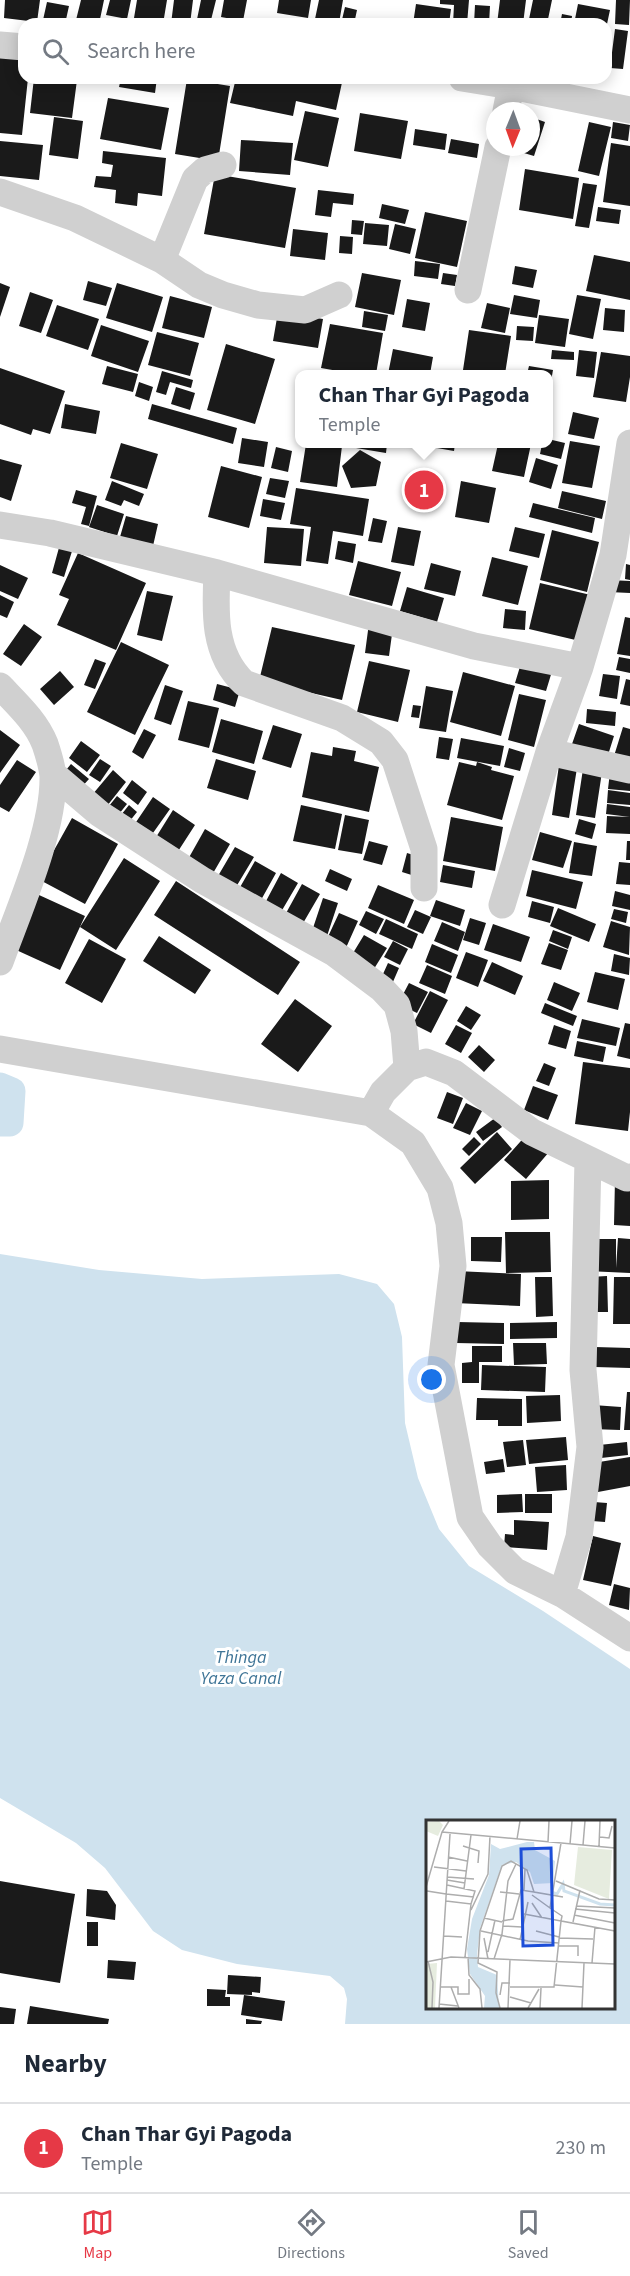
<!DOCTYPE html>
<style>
:root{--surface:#fff;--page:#f2f2f3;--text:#1f2937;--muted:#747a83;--line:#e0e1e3;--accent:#e63946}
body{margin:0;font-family:"Source Sans 3",sans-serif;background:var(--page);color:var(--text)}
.compass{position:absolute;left:486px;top:102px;width:54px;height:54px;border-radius:50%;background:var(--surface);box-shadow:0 3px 15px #0003;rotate:181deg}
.you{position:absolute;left:432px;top:1380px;width:21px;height:21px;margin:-15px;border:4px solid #fff;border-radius:50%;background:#1a73e8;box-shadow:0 0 0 9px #1a73e833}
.badge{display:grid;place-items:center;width:39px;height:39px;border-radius:50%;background:var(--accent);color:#fff;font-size:20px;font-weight:700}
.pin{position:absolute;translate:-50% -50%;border:3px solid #fff;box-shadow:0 2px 6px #0006}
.popup{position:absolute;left:295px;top:370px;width:258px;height:78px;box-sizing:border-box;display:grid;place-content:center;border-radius:12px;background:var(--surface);filter:drop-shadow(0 2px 4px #0005);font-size:20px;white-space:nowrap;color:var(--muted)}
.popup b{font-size:22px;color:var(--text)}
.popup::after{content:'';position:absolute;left:50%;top:100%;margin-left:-12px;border:12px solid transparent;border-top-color:var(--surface)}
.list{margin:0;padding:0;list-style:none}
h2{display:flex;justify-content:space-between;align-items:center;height:78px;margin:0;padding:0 24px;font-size:26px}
h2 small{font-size:20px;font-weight:400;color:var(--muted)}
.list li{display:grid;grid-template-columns:39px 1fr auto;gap:18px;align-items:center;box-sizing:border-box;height:90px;padding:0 24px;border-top:2px solid var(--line)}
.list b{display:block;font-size:22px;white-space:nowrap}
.list p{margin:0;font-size:20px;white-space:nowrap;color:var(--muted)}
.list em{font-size:20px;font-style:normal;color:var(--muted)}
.icon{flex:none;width:33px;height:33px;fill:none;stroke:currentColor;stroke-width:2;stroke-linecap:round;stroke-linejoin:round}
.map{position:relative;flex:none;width:630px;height:2024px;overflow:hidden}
.search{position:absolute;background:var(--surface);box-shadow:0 3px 15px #0003;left:18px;right:18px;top:18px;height:66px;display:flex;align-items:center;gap:15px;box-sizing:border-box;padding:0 21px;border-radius:18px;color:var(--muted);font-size:22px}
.sheet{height:168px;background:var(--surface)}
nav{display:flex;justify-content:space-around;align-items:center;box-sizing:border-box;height:84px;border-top:2px solid var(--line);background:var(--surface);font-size:16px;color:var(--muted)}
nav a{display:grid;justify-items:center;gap:3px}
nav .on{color:var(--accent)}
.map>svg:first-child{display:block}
</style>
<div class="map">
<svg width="630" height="2024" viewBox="0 0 630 2024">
<rect width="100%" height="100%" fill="#fff"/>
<path fill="#cfe2ee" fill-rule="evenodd" d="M0 1254 99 1270 202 1279 339 1274 377 1284 394 1304 402 1337 405 1423 418 1478 439 1529 469 1566 543 1611 630 1669V2024H345L347 1999 344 1988 330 1976 237 1964 182 1950 153 1931 105 1868 76 1843 0 1798ZM428 1822H614V2008H428Z"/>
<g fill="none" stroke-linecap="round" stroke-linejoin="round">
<path stroke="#cfe2ee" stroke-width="27" d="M0 1086 12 1091 10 1123H0"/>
</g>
<path fill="#1a1a1a" d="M5 0H40L37 22 4 18Z
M81 0H104L99 24H75Z
M110 0H131L127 19 106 15Z
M137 0H167L163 24H133Z
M174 0H193L190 24H171Z
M201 0H216L210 24H196Z
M224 0H247L243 21 221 17Z
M279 0H311L308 18 277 13Z
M319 0H343L339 23 315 19Z
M440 0H469L467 24H453L454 5 440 4Z
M500 0H526L523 24H497Z
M533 0H552L547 24H528Z
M616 0H630L629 25 615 24Z
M47 2 69 6 65 24 43 20Z
M416 4 451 9 449 24H413Z
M578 4 610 10 607 24H574Z
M475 5 490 6 489 24H474Z
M345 7 357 10 354 24H341Z
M562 14 572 16 571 24H560Z
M615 29 628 31 623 69 610 68Z
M0 54 24 56V78H28L22 135 0 133Z
M34 78 77 80 72 118 30 113Z
M121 78H157L155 93 119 87Z
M236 78H343L336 110 296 101 293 116 230 103Z
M187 79 230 86 218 161 175 154Z
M108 98 169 108 161 150 100 139Z
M305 111 339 118 328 167 294 160Z
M360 113 408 121 401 159 354 151Z
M54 117 83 121 78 159 49 155Z
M531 117 545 122 534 156 507 148 531 147Z
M589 122 611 127 599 176 578 171Z
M613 122 630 125 628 141 611 138Z
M415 129 447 134 445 150 413 145Z
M451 139 479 144 477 158 448 153Z
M241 140 293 143 290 175 239 171Z
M0 141 43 145 39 180 0 176Z
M611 143 630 146V206L603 202Z
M103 151 166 158 162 196 138 193 137 206 115 203 116 190 94 187 96 176 111 177 113 165 102 163Z
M525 169 579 178 573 219 519 210Z
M215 174 296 188 285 248 204 234Z
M583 183 597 185 589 228 575 226Z
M318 190 354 194 353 205 333 203 331 217 315 215Z
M382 204 409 210 405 224 379 218Z
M598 207 621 210 619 224 596 221Z
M425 212 467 221 457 267 415 258Z
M352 220 364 221 362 235 351 234Z
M365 223 389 225 387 246 363 244Z
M395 224 416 229 410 254 389 249Z
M293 229 328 233 325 260 290 256Z
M340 236 353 237 352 254 339 253Z
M594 255 630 262V300L586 291Z
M415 261 440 264 438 279 414 276Z
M515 266 537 270 533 288 512 284Z
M362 273 401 280 394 315 355 307Z
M443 273 457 275 455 286 441 284Z
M88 281 112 288 106 306 83 300Z
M0 283 10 287 0 317Z
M117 283 163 297 152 332 106 318Z
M30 292 53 300 41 333 19 326Z
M514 295 540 300 537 318 510 314Z
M577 295 601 299 593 339 569 334Z
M170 296 212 307 204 338 162 328Z
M407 299 430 303 425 331 402 327Z
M487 303 510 308 505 333 481 328Z
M57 305 99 319 88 350 46 336Z
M605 308 625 310 624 332 603 330Z
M364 311 388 315 385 331 362 327Z
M278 312 323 319 318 348 273 341Z
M539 315 569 319 565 347 535 343Z
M330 324 383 333 376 374H355L321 368Z
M101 325 149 341 138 372 91 356Z
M517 326 534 327 533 341 516 340Z
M469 330 511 336 505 374 463 370Z
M157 332 199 343 190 376 148 365Z
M226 344 275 359 255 424 207 410Z
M393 349 433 357 430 374H388Z
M552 350 574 352V360L551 359Z
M579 350 597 352 594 378 576 376Z
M601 352 630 356V377L626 402 593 397Z
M107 366 138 374 133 392 102 384Z
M529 366 553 370 550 387 548 374H527Z
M0 368 65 391 50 434 33 429 31 435 0 424Z
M162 371 193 380 191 388 170 382 166 395 156 392Z
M139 382 153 387 149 401 135 396Z
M176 387 195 393 190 410 171 404Z
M65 404 100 411 96 434 61 428Z
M152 404 237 428 233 444 148 419Z
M573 412 599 418 594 439 568 434Z
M242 438 268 442 264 467 238 463Z
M548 439 565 443 561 459 540 454 542 444H548Z
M570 441 600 446 592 488 562 483Z
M121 443 158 454 147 489 110 478Z
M306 444 342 446 337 487 300 482Z
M351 444H387L386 453 350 447Z
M414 444H455L454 451Z
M498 444H531L524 477 492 471Z
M276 447 292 451 288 472 271 468Z
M360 450 381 462 376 486 351 488 342 466Z
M536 458 558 465 551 489 529 482Z
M0 459 22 465 11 501 0 497Z
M221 466 262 477 249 528 208 517Z
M270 478 289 481 285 498 266 494Z
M112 481 144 494 139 506 124 500 121 506 105 500Z
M461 481 496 488 489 523 455 517Z
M296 488 369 499 363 536 333 531 328 564 306 561 311 527 290 524Z
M76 490 97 496 89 526 81 524 86 507 72 503Z
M562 491 606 501 602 519 558 508Z
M263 499 285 503 281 520 260 516Z
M533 503 595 518 592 533 529 517Z
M97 505 124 514 117 536 89 527Z
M126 516 158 524 153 546 120 537Z
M373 518 387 521 382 543 368 541Z
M267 527 304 529 301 566 264 563Z
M398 527 421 531 414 566 391 562Z
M515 527 545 534 539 558 509 551Z
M552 530 599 542 587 592 540 580Z
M338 541 356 544 353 563 335 559Z
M60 544 73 548 64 577 52 573Z
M78 553 146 583 116 650 57 625 69 599 59 595Z
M492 557 528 566 518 605 482 596Z
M358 561 401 572 392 606 349 595Z
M431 563 461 571 455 596 424 589Z
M626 564 630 565V580L625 579Z
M0 565 28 578 18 599 0 591Z
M609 580 630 581V593L609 592Z
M540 583 595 596 584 642 529 629Z
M407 587 444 598 437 622 400 611Z
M147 591 173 596 162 641 137 635Z
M0 595 14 602 7 618 0 615Z
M505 609 526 611 525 630 503 628Z
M625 617 630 618V656L617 654Z
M369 623 393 627 389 656 365 653Z
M24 624 42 637 21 666 3 654Z
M272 627 355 645 342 700 259 681Z
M121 642 169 665 135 735 87 712Z
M619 657 630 659V673L616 670Z
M95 659 106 663 95 689 84 685Z
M522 660 553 668 546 691 515 683Z
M369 661 410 670 398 722 357 712Z
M60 671 74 687 54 705 40 689Z
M463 672 515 686 501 736 450 722Z
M603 674 620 676 617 699 599 696Z
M626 679 630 680V706L620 704Z
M217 684 240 690 235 707 213 700Z
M165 685 183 691 171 725 154 719Z
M426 686 453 691 446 732 419 728Z
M519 694 546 700 534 747 508 740Z
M188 701 219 708 209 748 178 740Z
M413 705 421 706 419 718 411 717Z
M587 709 616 712 615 726 586 723Z
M221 719 263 731 254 764 212 752Z
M579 724 614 736 608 755 572 744Z
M273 725 302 734 291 768 262 759Z
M623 727 630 729V761L614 756Z
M144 729 156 735 143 759 132 752Z
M0 730 20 745 0 773Z
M439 737 453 739 449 760 436 758Z
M461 738 504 746 500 766 457 758Z
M81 741 100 755 87 772 69 758Z
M333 747 356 751 354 761 379 767 369 812 302 797 311 752 332 756Z
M509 748 525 753 520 771 504 767Z
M100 759 111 766 100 782 89 775Z
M216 759 256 771 248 800 207 788Z
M17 760 36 772 9 812 0 807V785Z
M459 762 476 766 477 762 492 767 491 770 514 776 502 820 447 805Z
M71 764 89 779 79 790 61 776Z
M559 765 577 768 569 818 552 815Z
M583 769 602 772 595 818 576 815Z
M113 770 126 782 107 806 92 795Z
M610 772 630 774V791L608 789Z
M132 780 147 792 138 805 123 793Z
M608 790 630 793V805L607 803Z
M117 796 127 804 115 819 105 811Z
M153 797 170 809 148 840 132 828Z
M607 804 630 807V817L606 814Z
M129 805 137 812 125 827 117 820Z
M301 805 342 814 335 849 293 841Z
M173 810 195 825 175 856 153 842Z
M345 815 369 820 362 854 338 850Z
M607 816 630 817V834L606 833Z
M451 817 503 827 495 871 443 861Z
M72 818 118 844 85 904 38 879Z
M579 819 596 824 592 839 575 834Z
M205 829 230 844 212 875 187 861Z
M540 832 572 841 563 868 532 860Z
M369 841 388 846 382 865 363 860Z
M627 841H630V860H626Z
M574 842 597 846 592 876 569 873Z
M235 847 254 857 236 887 218 876Z
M407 853 423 858 418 877 402 872Z
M124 858 160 881 116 950 80 927Z
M255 861 276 873 261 900 239 889Z
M619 862 630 863V885L616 884Z
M443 865 475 871 472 888 440 882Z
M330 869 352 879 347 891 325 881Z
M532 870 583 882 576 909 526 896Z
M281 873 298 883 281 912 265 903Z
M176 881 300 962 278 995 154 915Z
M302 884 320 894 302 925 285 915Z
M378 885 414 900 404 924 368 908Z
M615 891 630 895V910L612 906Z
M39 895 85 916 60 970 14 949Z
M323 898 338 903 327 936 312 931Z
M436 900 465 910 460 926 430 916Z
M532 901 554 907 550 923 528 917Z
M558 908 596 924 589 942 550 926Z
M614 909 628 912 626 923 611 919Z
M415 910 431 917 423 934 407 927Z
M366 911 384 919 376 934 359 925Z
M339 913 358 921 345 950 326 941Z
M470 918 486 923 479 945 463 940Z
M386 919 418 934 412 949 379 934Z
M611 921 630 927 629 955 603 947Z
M442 922 465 932 458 951 434 941Z
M493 924 530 937 521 962 484 950Z
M553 930 572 937 568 949 549 941Z
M364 935 387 948 372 972 350 958Z
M159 936 211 970 195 994 143 961Z
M89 939 126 959 102 1003 65 983Z
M393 941 408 949 400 965 384 957Z
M549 943 568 950 561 970 541 964Z
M432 944 458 955 451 973 425 962Z
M466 952 488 960 478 987 456 978Z
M614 954 630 958 629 975 611 971Z
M492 962 523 976 515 995 483 981Z
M388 963 399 968 389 991 378 985Z
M427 965 452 976 445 994 419 983Z
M595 972 625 979 618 1010 587 1002Z
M554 982 580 993 572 1011 547 1000Z
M409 983 428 992 417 1013 398 1004Z
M430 991 448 1000 431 1033 413 1024Z
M295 999 332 1026 298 1072 261 1044Z
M545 1003 577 1016 573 1026 541 1013Z
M466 1006 481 1015 471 1030 457 1021Z
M582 1019 620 1028 616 1046 577 1038Z
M625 1023 630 1024V1059L617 1056Z
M456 1025 472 1033 461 1053 445 1044Z
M554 1025 571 1031 566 1049 548 1044Z
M577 1041 606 1047 603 1062 574 1056Z
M479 1045 495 1060 484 1072 468 1057Z
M583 1062 630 1068V1112L628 1131 575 1124Z
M544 1063 556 1068 549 1086 536 1081Z
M533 1086 558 1095 548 1120 524 1110Z
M447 1092 463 1098 453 1124 437 1118Z
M466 1103 482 1111 470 1135 453 1128Z
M495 1118 502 1127 483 1141 476 1132Z
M497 1132 512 1149 475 1184 460 1168Z
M528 1133 549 1152 526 1179 504 1160Z
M474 1137 481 1144 469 1156 462 1149Z
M615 1179 630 1180V1226L614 1225Z
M549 1180V1219L511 1220V1181Z
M505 1232H550L551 1272 506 1273Z
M471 1237H502L501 1262 471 1261Z
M618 1238 630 1239V1273L587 1271 588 1239H616V1268Z
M456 1271 521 1274 520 1306 455 1303Z
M607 1276 608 1312H590V1277Z
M535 1277H552L553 1316 536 1317Z
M614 1277H630V1324H613Z
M457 1322 504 1323V1344L456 1343Z
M557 1322V1338L510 1339V1323Z
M513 1343H546L547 1364 514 1365Z
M472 1346H502V1362H479V1383H462V1363L472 1362Z
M595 1347 630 1348V1368L595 1367Z
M482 1365 546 1367 545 1392 481 1390Z
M627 1392H630V1430H624Z
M560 1395 561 1421 527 1423 526 1396Z
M477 1398 522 1399V1426H498V1420H476Z
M593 1405 621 1407 620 1430 591 1429Z
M566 1437 568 1460 529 1464 526 1440Z
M523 1440 526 1465 507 1467 503 1442Z
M627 1442 628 1455 592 1459 590 1446Z
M630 1457V1486L598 1492 593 1463Z
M503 1459 505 1472 486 1474 484 1462Z
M566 1465 567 1490 537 1492 535 1467Z
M522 1494 523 1512 497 1513V1495Z
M525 1494H552V1513H525Z
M594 1502 607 1503 605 1522 592 1521Z
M514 1520 549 1522 547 1550 504 1547 505 1534 514 1535Z
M593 1536 621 1543 611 1586 583 1580Z
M614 1584 630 1588 629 1610 609 1605Z
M0 1881 75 1894 60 1983 0 1973Z
M87 1889 107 1891 116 1905 115 1920 86 1916Z
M87 1922H98V1946H87Z
M108 1960 136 1962 134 1980 107 1978Z
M228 1975 261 1977 260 1993 252 1992V1995L227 1994Z
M207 1989 226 1990 225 1997H230V2006H207Z
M244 1995 285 2001 282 2021 241 2015Z
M30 2006 109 2019 108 2024H27Z
M0 2007 16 2009 14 2024H0Z
M246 2019 262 2021 261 2024H246Z"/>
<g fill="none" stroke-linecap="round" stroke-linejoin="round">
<path stroke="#d0d0d0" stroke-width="27" d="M0 45 24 47
M462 78 511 86 630 110
M506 111 511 86
M0 192 75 218 162 260 199 285 223 295 258 305 305 310 339 295
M162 260 195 179 205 170 223 165
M468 290 498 147
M0 525 50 533 217 573 474 646 580 667
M217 573C215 612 213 654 244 683L342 718 381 742 395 760 424 849V888
M0 686C16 703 36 721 45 744 48 753 52 766 53 776 54 831 19 909 0 962
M549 752 630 770
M53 774 100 814 202 880 334 953 382 989 397 1005 404 1031 407 1068
M502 905 549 752 580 667 613 555 630 443
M0 1049 371 1113 413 1143 440 1188 449 1223 453 1266 441 1365 470 1517 490 1546 515 1571 562 1594 630 1638
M371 1113 383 1092 407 1068 426 1062 454 1073 532 1132 627 1178 630 1177
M562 1594 579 1537 590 1447 583 1370 588 1160"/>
</g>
<g text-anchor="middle" stroke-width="6" stroke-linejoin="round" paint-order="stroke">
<g font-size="18" font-style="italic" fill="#3f7597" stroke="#fff">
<text x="241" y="1663">Thinga<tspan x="241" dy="21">Yaza Canal</tspan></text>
</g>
</g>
<g transform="translate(426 1820)">
<rect width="189" height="189" fill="#fff"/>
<path d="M13 1 17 5 12 16 0 11V2ZM152 27 186 30 183 79 148 65ZM11 143 9 188H0V144Z" fill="#e6ecdf"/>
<path d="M101 22H108L109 30 129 41 127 63 108 64 104 52 90 42 76 45 54 108 51 135 52 147 71 155 73 188H58L59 176 44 154 41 129 46 99 63 55 65 24 74 29Z" fill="#cfe2ee"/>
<path fill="none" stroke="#cfe2ee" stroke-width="3" d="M125 72 131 74 137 64 138 71 174 84 189 85"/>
<path fill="none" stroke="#adadad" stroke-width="1.5" d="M16 12 189 28M174 17 183 18 186 6M91 19 94 1M122 22 123 1M135 23 124 88 136 96 135 101M144 24 146 1M157 25 159 1M37 26 53 31 52 43M173 26 174 1M22 37 41 41M8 47 40 51M21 57 48 59M21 60 39 63M130 61 173 79 189 80M0 67 16 12 23 1M38 69 45 15M98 70 99 49M1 71 20 74M74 72 93 74M20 74 48 77M106 75 124 88M20 81 45 84 49 71 21 65M106 83 116 98M150 86 189 88M149 89 189 93M45 90 62 54 64 16M98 94 135 101M148 95 189 103M58 98 76 102M76 101 87 99 95 70 108 72M147 102 154 70M77 106 96 107M55 111 102 121 133 123M110 111 133 117M18 116 36 117M58 118 62 139M133 118 167 119M94 120 102 82M132 126H152V136M62 132 69 100M39 137 45 84M42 137 43 155 54 169 56 188M68 139 76 114 82 61 90 44M2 141 7 162 6 188M0 142 25 137 189 144M166 143 169 107M129 165 157 167M14 167H25L33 188M25 167H32V174H43V159M84 167H128L135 101 189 111M74 175 76 163H84M84 177 105 183M13 184 32 186M13 188 24 14M74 188 70 173 71 152 52 143 54 111 76 46 85 41 101 50 108 72 137 77M82 188 84 140M102 188 113 169M114 188 115 168M156 188 158 143"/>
<path fill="#1d4ed8" fill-opacity="0.15" stroke="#1d4ed8" stroke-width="3" d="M125 28 127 125 97 126 95 29Z"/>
<rect width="189" height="189" fill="none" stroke="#333" stroke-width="3"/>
</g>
</svg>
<svg class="compass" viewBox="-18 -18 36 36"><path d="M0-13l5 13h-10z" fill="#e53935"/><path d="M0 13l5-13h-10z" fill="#747a83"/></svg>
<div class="you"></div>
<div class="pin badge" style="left:424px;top:490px">1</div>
<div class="popup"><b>Chan Thar Gyi Pagoda</b>Temple</div>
<div class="search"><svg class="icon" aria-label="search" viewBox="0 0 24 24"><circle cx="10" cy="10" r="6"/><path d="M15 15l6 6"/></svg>Search here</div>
</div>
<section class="sheet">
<h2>Nearby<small></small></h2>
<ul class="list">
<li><span class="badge">1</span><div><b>Chan Thar Gyi Pagoda</b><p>Temple</p></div><em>230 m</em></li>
</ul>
</section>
<nav>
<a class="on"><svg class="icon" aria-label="map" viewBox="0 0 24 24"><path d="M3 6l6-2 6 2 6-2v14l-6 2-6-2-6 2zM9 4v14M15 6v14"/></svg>Map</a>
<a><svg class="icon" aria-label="directions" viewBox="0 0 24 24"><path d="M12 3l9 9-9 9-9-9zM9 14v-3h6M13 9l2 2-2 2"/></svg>Directions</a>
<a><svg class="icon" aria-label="saved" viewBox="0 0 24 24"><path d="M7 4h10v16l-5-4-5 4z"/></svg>Saved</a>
</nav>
